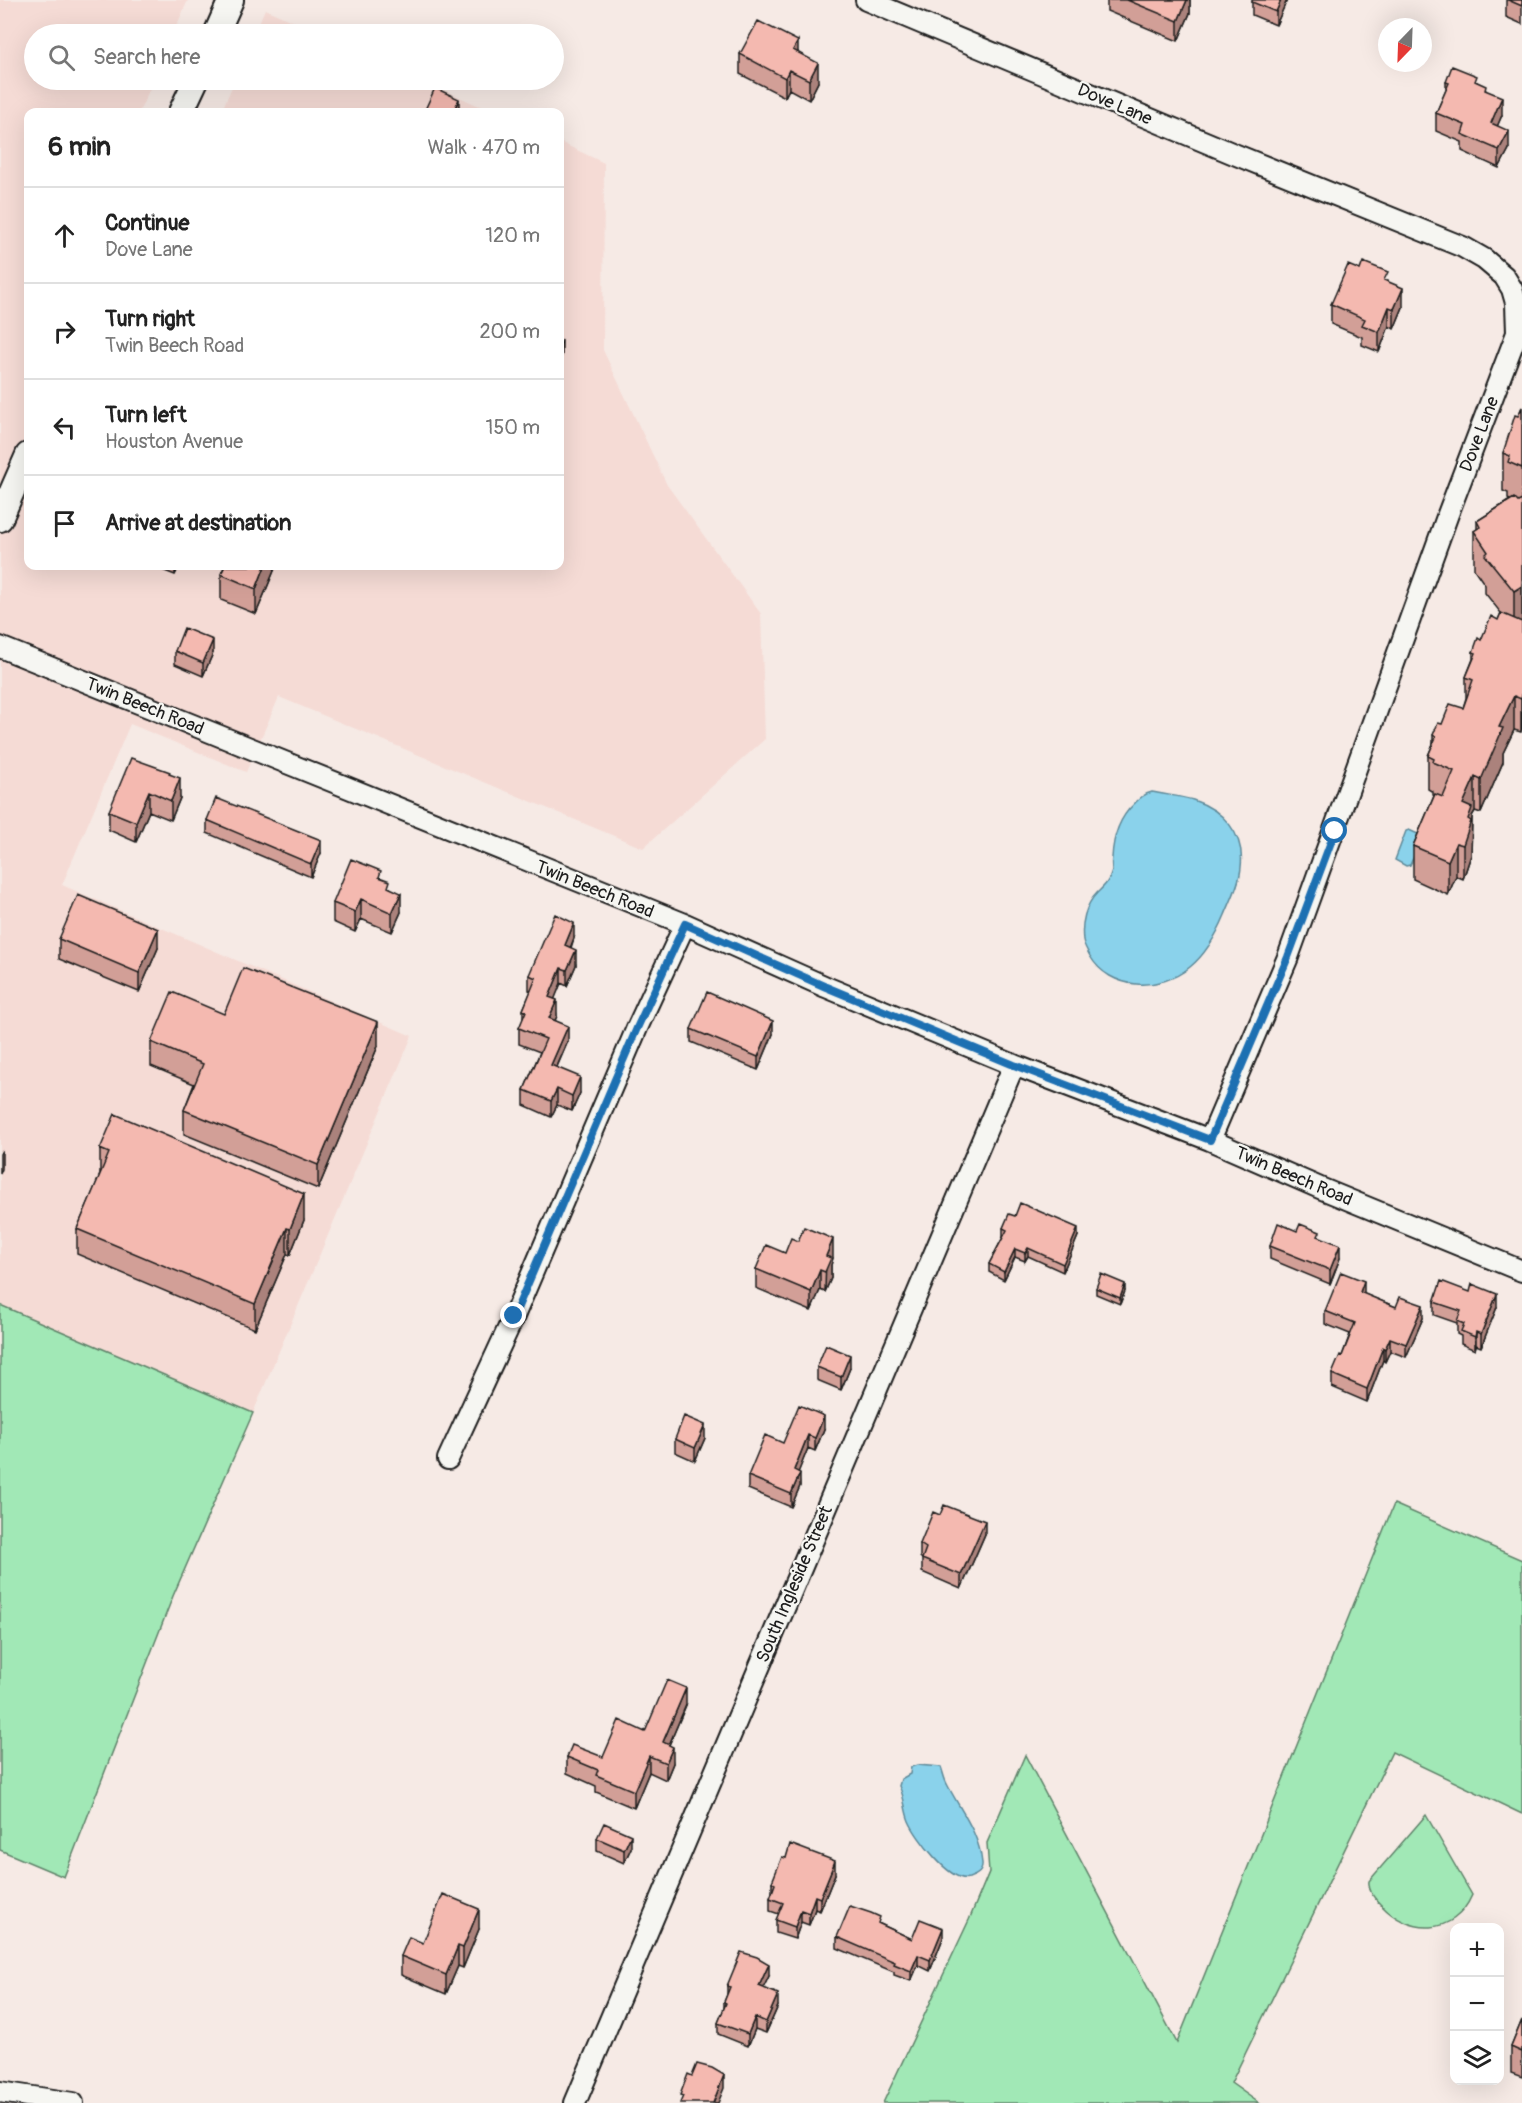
<!DOCTYPE html>
<meta charset="utf-8">
<style>
:root{--surface:#fff;--page:#f2f2f2;--text:#222;--muted:#767676;--line:#e0e0e0}
body{margin:0;font-family:Pangolin,sans-serif;background:var(--page);color:var(--text)}
.controls{position:absolute;right:18px;bottom:18px;display:grid;overflow:hidden;border-radius:12px;box-shadow:0 6px 24px #0002}
.controls button{width:54px;height:54px;display:grid;place-items:center;padding:0;border:0;border-bottom:2px solid var(--line);background:var(--surface);color:var(--text);font:30px sans-serif}
.compass{position:absolute;left:1378px;top:18px;width:54px;height:54px;border-radius:50%;background:var(--surface);box-shadow:0 6px 24px #0002;rotate:203deg}
.stop{position:absolute;width:18px;height:18px;margin:-14px;border:4px solid #1f6fb2;border-radius:50%;background:#fff}
.stop.end{background:#1f6fb2;border-color:#fff;box-shadow:0 2px 6px #0008}
.list{margin:0;padding:0;list-style:none}
h2{display:flex;justify-content:space-between;align-items:center;height:78px;margin:0;padding:0 24px;font-size:26px}
h2 small{font-size:20px;font-weight:400;color:var(--muted)}
.list li{display:grid;grid-template-columns:39px 1fr auto;gap:18px;align-items:center;box-sizing:border-box;height:96px;padding:0 24px;border-top:2px solid var(--line)}
.list b{display:block;font-size:22px;white-space:nowrap}
.list p{margin:0;font-size:20px;white-space:nowrap;color:var(--muted)}
.list em{font-size:20px;font-style:normal;color:var(--muted)}
.icon{flex:none;width:33px;height:33px;fill:none;stroke:currentColor;stroke-width:2;stroke-linecap:round;stroke-linejoin:round}
.map{position:relative;flex:none;width:1522px;height:2103px;overflow:hidden}
.search{position:absolute;background:var(--surface);box-shadow:0 6px 24px #0002;left:24px;top:24px;width:540px;height:66px;display:flex;align-items:center;gap:15px;box-sizing:border-box;padding:0 21px;border-radius:33px;color:var(--muted);font-size:22px}
.panel{position:absolute;background:var(--surface);box-shadow:0 6px 24px #0002;left:24px;top:108px;width:540px;height:462px;border-radius:12px}
.map>svg:first-child{display:block}
</style>
<div class="map">
<svg width="1522" height="2103" viewBox="0 0 1522 2103">
<rect width="100%" height="100%" fill="#f6eae5"/>
<filter id="ink" filterUnits="userSpaceOnUse"><feTurbulence type="fractalNoise" baseFrequency=".0167" numOctaves="2"/><feDisplacementMap in="SourceGraphic" scale="12" xChannelSelector="R" yChannelSelector="G"/><feConvolveMatrix kernelMatrix="1 2 1 2 8 2 1 2 1" color-interpolation-filters="sRGB"/></filter>
<g filter="url(#ink)">
<path fill="#f5dbd5" d="M0 0H188L173 34H34V80H154L139 112H28V566H560V142L604 163 603 350 667 485 761 614 765 739 643 848 279 697 246 772 130 724 62 885 412 1036 253 1413 0 1305Z
M265 9 321 34H254Z
M235 80H421L493 112H221Z"/>
<path fill="#a1e8b6" stroke="#5e8269" stroke-width="1.5" d="M0 1305 253 1413 173 1596 64 1877 0 1850Z
M1394 1504 1522 1560V1814L1392 1752 1231 2083 1259 2103H883L969 1920 989 1872 987 1843 1025 1755 1177 2043Z
M1426 1815 1472 1895C1454 1937 1409 1935 1381 1905 1374 1898 1368 1891 1369 1881Z"/>
<path fill="#8ad2eb" stroke="#5e8998" stroke-width="1.5" d="M1152 792C1166 795 1180 796 1193 800 1223 810 1245 834 1241 867 1240 883 1231 900 1225 915 1217 934 1206 954 1190 967 1160 992 1110 991 1090 956 1087 950 1084 946 1083 940 1081 924 1085 905 1097 893 1103 887 1110 881 1112 871 1112 867 1111 862 1112 858 1113 838 1119 818 1134 804 1140 798 1144 794 1152 792Z
M1409 830 1420 835 1421 839 1410 865 1406 866 1395 860 1406 831Z
M917 1765 941 1767C943 1772 944 1779 947 1784 960 1810 979 1832 982 1863 983 1872 977 1875 969 1878 950 1883 916 1837 909 1821 904 1809 905 1797 899 1786L901 1779 910 1774 911 1767Z"/>
<g fill="none" stroke-linecap="round" stroke-linejoin="round">
<defs>
<path id="minor" d="M866 0 1234 154 1463 247 1484 259 1504 276 1512 289 1516 303 1517 333 1448 514 1288 957 1210 1140
M0 647 685 924 826 987 1014 1065 1210 1140 1320 1188 1522 1271
M448 1459 514 1316 637 1028 685 924
M0 2092 73 2103
M575 2103 1014 1065"/>
<path id="major" d="M216 34 231 0
M181 112 196 80
M0 519 28 455"/>
</defs>
<use href="#minor" stroke="#1c1c1c" stroke-width="24"/>
<use href="#major" stroke="#1c1c1c" stroke-width="28"/>
<use href="#minor" stroke="#f6f6f2" stroke-width="20"/>
<use href="#major" stroke="#f6f6f2" stroke-width="24"/>
</g>
<path fill="#d29f97" stroke="#1c1c1c" stroke-width="1.5" d="M1107 0H1190V13L1178 41 1107 11Z
M1287 0 1276 25 1252 15V2Z
M1506 0H1522V24L1506 17Z
M798 52 818 82 809 100 789 89 785 97 740 74V54Z
M1446 82H1477L1486 90 1502 115 1497 126 1509 149 1499 168 1462 151V142L1436 131V113L1446 90Z
M1388 281 1403 307 1394 329 1389 326 1379 352 1362 345V337L1331 324V304Z
M1522 407V729L1521 732 1514 730 1503 753V762L1481 813 1475 811 1472 816 1471 855 1463 879 1456 876 1448 895 1413 879V846L1434 796 1433 795V792L1428 789V756L1433 744V735L1442 724 1463 708 1466 698V677L1473 659V652L1481 640 1498 620 1501 613 1485 593V585L1474 569V531L1477 529V521L1510 500 1508 499V493L1503 491V453Z
M152 566H179L175 575Z
M222 566H276L256 614 221 600V574L224 567Z
M175 651 213 653 203 676 175 664Z
M170 774 180 798 171 820 149 811 136 842 109 830V811Z
M207 820 321 853 311 877 207 833Z
M390 888 401 912 392 932 361 919 355 932 333 922V903Z
M574 938 571 948 576 965 567 986 561 983 554 999 557 1016 555 1020 568 1041 557 1067 580 1093 572 1111 557 1105 551 1117 524 1105V1090L540 1052 519 1044V1028L523 1020V1010L531 991 529 990V975Z
M59 939 158 948 139 992 59 959Z
M224 1014 378 1046 318 1189 184 1134V1110L194 1084 151 1066V1042Z
M691 1029 773 1034 758 1070 691 1042Z
M100 1149 304 1220 290 1255 287 1254 255 1329 77 1254V1229L100 1175Z
M1015 1216 1078 1236 1063 1272 1028 1256 1025 1261 1015 1257 1004 1280 989 1272V1264L1003 1237V1228Z
M1297 1231 1320 1237 1340 1258 1330 1284 1270 1259V1246Z
M785 1253 833 1258 831 1265V1278L825 1292 820 1290 811 1311 756 1288V1269Z
M1096 1288 1125 1291 1120 1304 1096 1294Z
M1364 1294 1423 1318 1406 1357 1390 1351 1385 1362 1383 1360 1367 1402 1332 1387V1374L1342 1356 1350 1334 1325 1324V1311Z
M1434 1302 1497 1307 1481 1347 1476 1345 1475 1350 1461 1344V1336L1457 1334V1323L1434 1315Z
M817 1367 850 1368 841 1390 817 1380Z
M824 1429 815 1451 808 1448 798 1472 800 1486 791 1507 748 1489V1476L783 1443Z
M705 1438 695 1461 675 1452V1439Z
M985 1534 961 1589 922 1572V1559L920 1557V1544Z
M686 1705 669 1745 673 1763 666 1780 649 1772 634 1808 596 1792V1786L567 1773V1757H603Z
M597 1838 631 1848 624 1863 597 1851Z
M835 1874 820 1911 815 1909 809 1925 801 1922 795 1939 776 1933V1920L779 1914 770 1911V1898L772 1893V1882Z
M880 1924 912 1939 943 1938 930 1971 918 1965 911 1981 894 1975V1972L837 1948V1937Z
M479 1929 463 1968 458 1966 446 1994 401 1975V1956L423 1943Z
M769 1976 763 1988 778 2006 766 2033 755 2029 748 2046 718 2034V2023L724 2009V2002L727 1995V1986Z
M1522 2020V2077L1511 2073V2047Z"/>
<path fill="#ab827b" stroke="#1c1c1c" stroke-width="1.5" d="M1187 0H1190V13L1178 41V21Z
M1281 0H1287L1276 25V12Z
M798 41V60L793 50Z
M818 63V82L809 100V80Z
M789 70V89L785 97V78Z
M1502 97V115L1491 141V123Z
M459 99V112H453Z
M1509 131V149L1499 168V150Z
M1403 288V307L1394 329V309Z
M1389 307V326L1379 352V332Z
M562 340V355L560 361V345Z
M175 566H179L175 575Z
M265 566H276L256 614V589Z
M1522 586V624L1514 629V591Z
M213 640V653L203 676V663Z
M1514 696V730L1503 753V762L1481 813V780L1499 727Z
M1522 696V729L1521 732V699Z
M1475 777V811L1472 816 1471 855 1463 879V804Z
M180 778V798L171 820V801Z
M149 791V811L136 842V822Z
M321 840V853L311 877V864Z
M1456 843V876L1448 895V861Z
M401 893V912L392 932V913Z
M361 899V919L355 932V912Z
M574 923V938L565 961V945Z
M158 929V948L139 992V973Z
M576 950V965L567 986V970Z
M561 968V983L549 1013V997Z
M557 1000V1016L549 1034V1018Z
M773 1021V1034L758 1070V1057Z
M378 1022V1046L318 1189V1165Z
M568 1026V1041L551 1080V1065Z
M580 1077V1093L572 1111V1096Z
M557 1089V1105L551 1117V1101Z
M2 1150V1169L0 1174V1154Z
M304 1194V1220L290 1255V1229Z
M287 1228V1254L255 1329V1304Z
M1078 1228V1236L1063 1272V1264Z
M833 1239V1258L831 1265V1278L825 1292 826 1256Z
M1340 1245V1258L1330 1284V1270Z
M1028 1248V1256L1025 1261V1253Z
M1015 1249V1257L1004 1280V1272Z
M820 1270V1290L811 1311V1292Z
M1364 1281V1294L1360 1292Z
M1125 1284V1291L1120 1304V1298Z
M1497 1294V1307L1481 1347V1334Z
M1423 1305V1318L1406 1357V1344Z
M1476 1332V1345L1475 1350V1337Z
M1390 1338V1351L1385 1362V1349Z
M1383 1347V1360L1367 1402V1389Z
M850 1355V1368L841 1390V1377Z
M824 1416V1429L815 1451V1438Z
M705 1425V1438L695 1461V1448Z
M808 1435V1448L794 1483V1470Z
M800 1473V1486L791 1507V1494Z
M985 1521V1534L961 1589V1575Z
M686 1688V1705L663 1759V1742Z
M673 1747V1763L666 1780V1763Z
M649 1756V1772L634 1808V1791Z
M631 1835V1848L624 1863V1850Z
M835 1861V1874L820 1911V1898Z
M815 1896V1909L809 1925V1913Z
M479 1909V1929L463 1968V1948Z
M801 1910V1922L795 1939V1927Z
M943 1928V1938L930 1971V1960Z
M458 1946V1966L446 1994V1975Z
M918 1955V1965L911 1981V1971Z
M769 1964V1976L759 1997V1986Z
M778 1994V2006L766 2033V2022Z
M755 2017V2029L748 2046V2034Z
M724 2075V2088L718 2103H713Z"/>
<path fill="#f4b9b0" stroke="#1c1c1c" stroke-width="1.5" d="M1127 0H1187L1178 21Z
M1252 0H1281L1276 12 1252 2Z
M1508 0H1522V6Z
M758 21 798 41 793 50 818 63 809 80 789 70 785 78 740 54Z
M1452 66 1477 76 1475 81 1486 86 1485 90 1502 97 1491 123 1509 131 1499 150 1462 134 1465 125 1436 113 1449 83 1446 82Z
M435 88 459 99 453 112H424Z
M1363 262 1388 272 1384 280 1403 288 1394 309 1389 307 1379 332 1362 325 1365 319 1331 304 1348 265 1360 270Z
M1522 407V468L1508 462 1510 456 1503 453 1515 415 1518 416Z
M1514 498 1518 502 1522 500V586L1514 591 1485 555 1488 552 1474 531 1480 527 1477 521Z
M225 566H265L256 589 221 574Z
M1501 613 1522 622V696L1521 699 1514 696 1499 727 1503 728 1481 780 1475 777 1463 804 1472 808 1468 819 1471 821 1463 845 1456 843 1448 861 1413 846 1435 794 1443 797 1454 771 1433 762 1434 759 1428 756 1436 737 1433 735 1438 723 1442 724 1450 704 1463 708 1473 680 1466 677 1476 653 1473 652 1478 638 1481 640 1491 616 1498 620Z
M184 628 213 640 203 663 175 651Z
M131 758 170 772 169 774 180 778 171 801 149 791 136 822 109 811Z
M216 798 321 840 311 864 207 820Z
M351 859 381 871 379 877 390 881 388 887 401 893 392 913 361 899 355 912 333 903Z
M78 895 158 929 139 973 59 939Z
M555 914 574 923 565 945 576 950 567 970 561 968 549 997 557 1000 549 1018 568 1026 551 1065 580 1077 572 1096 557 1089 551 1101 524 1090 546 1039 519 1028 526 1011 523 1010 536 978 529 975Z
M243 968 378 1022 318 1165 184 1110 203 1064 151 1042 172 992 224 1014Z
M707 992 773 1021 758 1057 691 1029Z
M115 1114 304 1194 290 1229 287 1228 255 1304 77 1229 109 1153 100 1149Z
M1020 1203 1078 1228 1063 1264 1028 1248 1025 1253 1015 1249 1004 1272 989 1264 1007 1230 1003 1228 1009 1214 1015 1216Z
M1278 1223 1297 1231 1300 1224 1320 1232 1318 1236 1340 1245 1330 1270 1270 1246Z
M804 1227 833 1239 826 1256 831 1258 825 1272 820 1270 811 1292 756 1269 766 1245 785 1253 791 1238 798 1241Z
M1341 1272 1364 1281 1360 1292 1396 1307 1400 1297 1423 1305 1406 1344 1390 1338 1385 1349 1383 1347 1367 1389 1332 1374 1340 1355 1342 1356 1355 1323 1325 1311Z
M1101 1274 1125 1284 1120 1298 1096 1288Z
M1441 1281 1470 1292 1472 1284 1497 1294 1481 1334 1476 1332 1475 1337 1461 1331 1464 1324 1457 1321 1461 1311 1434 1302Z
M826 1345 850 1355 841 1377 817 1367Z
M799 1405 824 1416 815 1438 808 1435 794 1470 800 1473 791 1494 748 1476 765 1435 783 1443Z
M684 1416 705 1425 695 1448 675 1439Z
M944 1505 985 1521 961 1575 922 1559 926 1548 920 1544 933 1512 940 1515Z
M667 1680 686 1688 663 1742 673 1747 666 1763 649 1756 634 1791 596 1775 598 1770 567 1757 572 1745 603 1757 619 1720 645 1732Z
M604 1823 631 1835 624 1850 597 1838Z
M790 1844 835 1861 820 1898 815 1896 809 1913 801 1910 795 1927 776 1920 783 1903 770 1898 775 1884 772 1882 782 1857 786 1858Z
M443 1894 479 1909 463 1948 458 1946 446 1975 401 1956 409 1937 423 1943Z
M850 1906 871 1913 880 1917 878 1923 912 1939 920 1919 943 1928 930 1960 918 1955 911 1971 894 1964 895 1962 837 1937Z
M741 1952 757 1957 769 1964 759 1986 778 1994 766 2022 755 2017 748 2034 718 2023 726 2003 724 2002 730 1987 727 1986Z
M1522 2020V2052L1511 2047Z
M697 2064 712 2068 724 2075 713 2103H680L683 2096 680 2095 688 2074 692 2076Z"/>
</g>
<g fill="none" stroke-linecap="round" stroke-linejoin="round" filter="url(#ink)">
<path stroke="#1f6fb2" stroke-width="8" d="M514 1316 637 1028 685 924 826 987 1014 1065 1210 1140 1288 957 1335 831"/>
</g>
<g text-anchor="middle" stroke-width="4.5" stroke-linejoin="round" paint-order="stroke">
<g font-size="18" fill="#1c1c1c" stroke="#f6f6f2">
<text transform="translate(1115 104) rotate(23)" y="6">Dove Lane</text>
<text transform="translate(1479 434) rotate(-69)" y="6">Dove Lane</text>
<text transform="translate(145 706) rotate(22)" y="6">Twin Beech Road</text>
<text transform="translate(595 889) rotate(22)" y="6">Twin Beech Road</text>
<text transform="translate(1294 1176) rotate(23)" y="6">Twin Beech Road</text>
<text transform="translate(794 1584) rotate(-67)" y="6">South Ingleside Street</text>
</g>
</g>
</svg>
<div class="controls">
<button>+</button>
<button>−</button>
<button><svg class="icon" aria-label="layers" viewBox="0 0 24 24"><path d="M12 4l9 5-9 5-9-5zM3 14l9 5 9-5"/></svg></button>
</div>
<svg class="compass" viewBox="-18 -18 36 36"><path d="M0-13l5 13h-10z" fill="#e53935"/><path d="M0 13l5-13h-10z" fill="#767676"/></svg>
<div class="stop" style="left:1335px;top:831px"></div>
<div class="stop end" style="left:514px;top:1316px"></div>
<div class="search"><svg class="icon" aria-label="search" viewBox="0 0 24 24"><circle cx="10" cy="10" r="6"/><path d="M15 15l6 6"/></svg>Search here</div>
<section class="panel">
<h2>6 min<small>Walk · 470 m</small></h2>
<ul class="list">
<li><svg class="icon" aria-label="ahead" viewBox="0 0 24 24"><path d="M12 20V5M6 11l6-6 6 6"/></svg><div><b>Continue</b><p>Dove Lane</p></div><em>120 m</em></li>
<li><svg class="icon" aria-label="right" viewBox="0 0 24 24"><path d="M7 20v-9h11M14 6l5 5-5 5"/></svg><div><b>Turn right</b><p>Twin Beech Road</p></div><em>200 m</em></li>
<li><svg class="icon" aria-label="left" viewBox="0 0 24 24"><path d="M17 20v-9H6M10 6l-5 5 5 5"/></svg><div><b>Turn left</b><p>Houston Avenue</p></div><em>150 m</em></li>
<li><svg class="icon" aria-label="arrive" viewBox="0 0 24 24"><path d="M6 21V4h12l-3 4 3 4H6"/></svg><div><b>Arrive at destination</b></div></li>
</ul>
</section>
</div>
